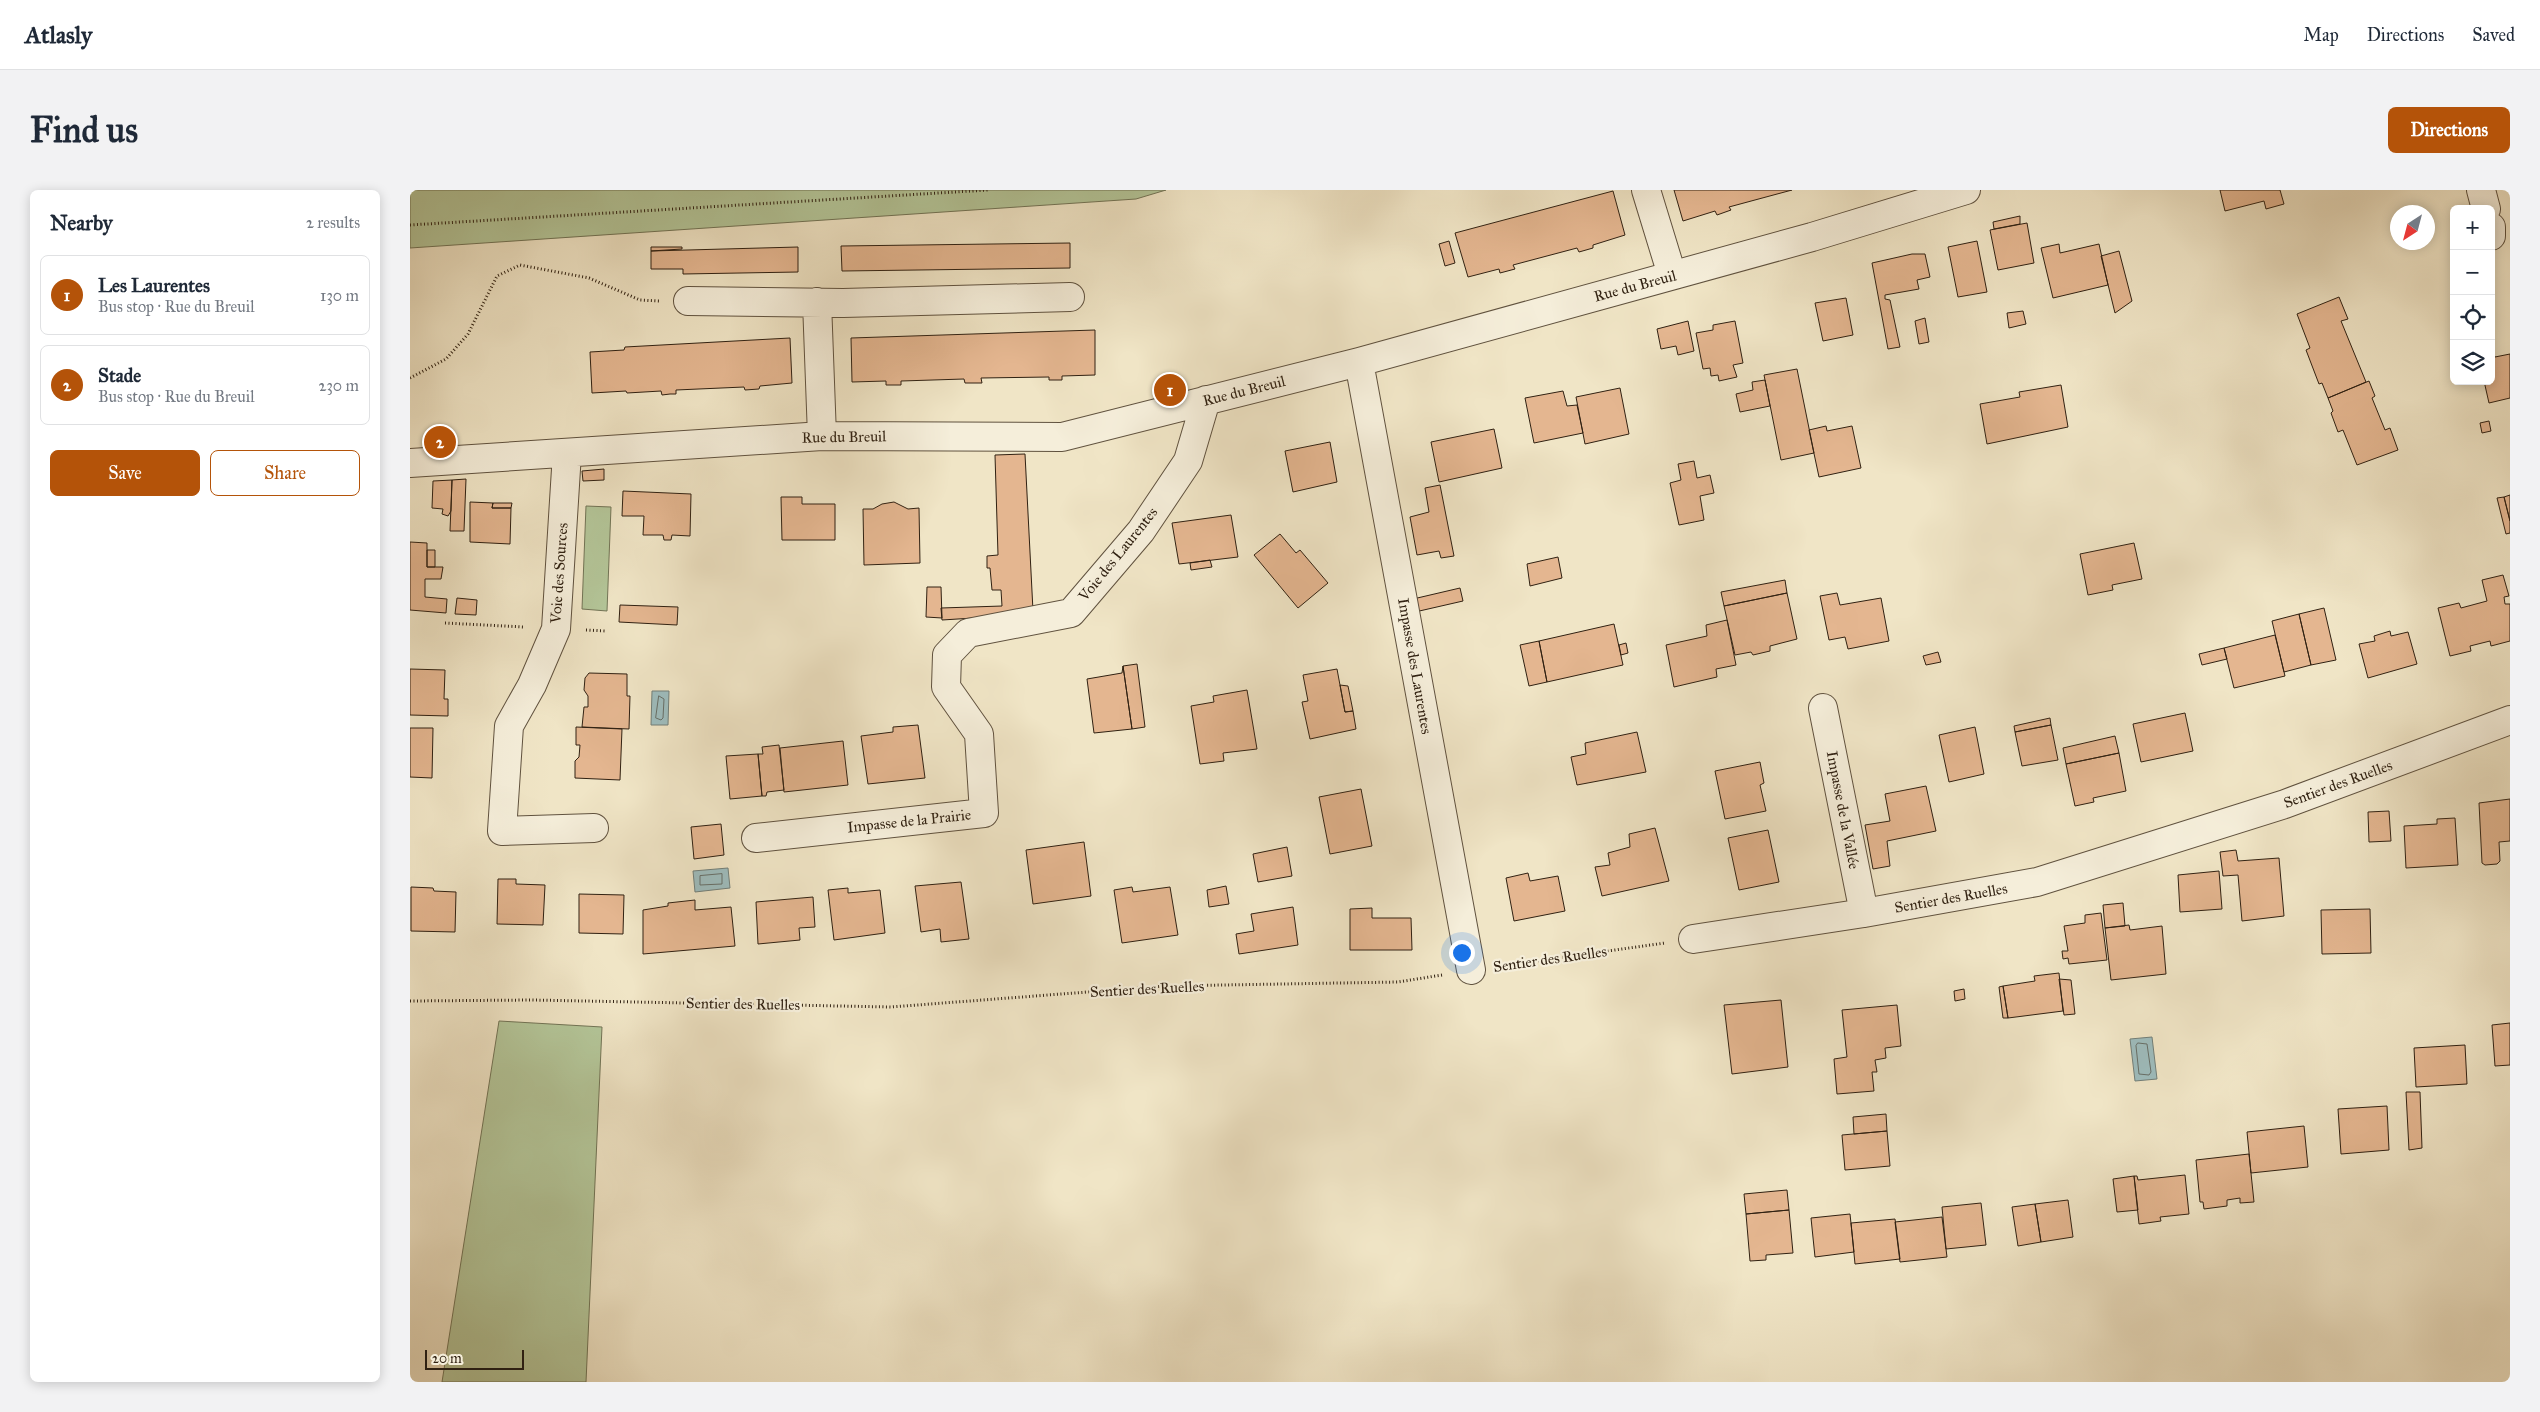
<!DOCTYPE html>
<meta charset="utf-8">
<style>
:root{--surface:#fff;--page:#f2f2f3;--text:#1f2937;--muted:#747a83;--line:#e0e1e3;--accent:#b45309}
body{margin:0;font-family:"IM FELL Great Primer",serif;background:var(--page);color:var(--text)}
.controls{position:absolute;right:15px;top:15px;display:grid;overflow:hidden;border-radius:8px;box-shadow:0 2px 12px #0003}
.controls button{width:45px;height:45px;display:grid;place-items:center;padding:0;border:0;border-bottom:1px solid var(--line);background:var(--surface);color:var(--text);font:25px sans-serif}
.compass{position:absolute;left:1980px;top:15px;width:45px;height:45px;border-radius:50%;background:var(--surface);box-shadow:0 2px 12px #0003;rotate:216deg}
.scale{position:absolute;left:15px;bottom:12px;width:99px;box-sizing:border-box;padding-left:5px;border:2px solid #302112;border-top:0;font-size:14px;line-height:18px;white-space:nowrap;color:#302112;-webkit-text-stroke:4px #f5eeda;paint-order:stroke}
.you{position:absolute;left:1051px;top:762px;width:18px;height:18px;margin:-12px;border:4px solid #fff;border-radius:50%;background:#1a73e8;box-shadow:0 0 0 8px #1a73e833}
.badge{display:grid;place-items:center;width:32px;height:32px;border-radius:50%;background:var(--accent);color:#fff;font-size:16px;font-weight:700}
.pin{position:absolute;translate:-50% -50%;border:2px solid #fff;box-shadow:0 1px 5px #0006}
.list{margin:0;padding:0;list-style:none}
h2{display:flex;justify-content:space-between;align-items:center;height:65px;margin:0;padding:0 20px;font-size:21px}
h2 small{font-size:16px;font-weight:400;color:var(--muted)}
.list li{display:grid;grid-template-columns:32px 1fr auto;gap:15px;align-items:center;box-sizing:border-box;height:80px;margin:0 10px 10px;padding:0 10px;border:1px solid var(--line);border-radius:8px}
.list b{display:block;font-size:19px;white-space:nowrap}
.list p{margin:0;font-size:16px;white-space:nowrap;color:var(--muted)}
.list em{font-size:16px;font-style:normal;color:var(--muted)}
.actions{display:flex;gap:10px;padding:15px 20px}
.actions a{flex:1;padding:11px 0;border:1px solid var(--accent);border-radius:8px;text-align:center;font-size:18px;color:var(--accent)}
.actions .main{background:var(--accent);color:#fff}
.icon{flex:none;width:28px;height:28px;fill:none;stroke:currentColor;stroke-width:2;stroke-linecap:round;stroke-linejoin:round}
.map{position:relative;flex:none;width:2100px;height:1192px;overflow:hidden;border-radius:8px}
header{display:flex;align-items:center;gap:30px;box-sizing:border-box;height:70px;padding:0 25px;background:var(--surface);border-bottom:1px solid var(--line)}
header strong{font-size:24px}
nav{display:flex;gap:28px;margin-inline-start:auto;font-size:18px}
.intro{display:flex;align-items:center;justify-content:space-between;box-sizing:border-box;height:120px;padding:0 30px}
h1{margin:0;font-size:35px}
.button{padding:12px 22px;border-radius:8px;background:var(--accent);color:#fff;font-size:18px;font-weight:700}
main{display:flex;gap:30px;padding:0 30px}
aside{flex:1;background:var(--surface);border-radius:8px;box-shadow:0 2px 12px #0003}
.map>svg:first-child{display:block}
</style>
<header>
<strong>Atlasly</strong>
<nav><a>Map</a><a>Directions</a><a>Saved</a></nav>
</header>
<div class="intro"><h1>Find us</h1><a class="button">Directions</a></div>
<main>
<aside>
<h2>Nearby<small>2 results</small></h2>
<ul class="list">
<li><span class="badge">1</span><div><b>Les Laurentes</b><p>Bus stop · Rue du Breuil</p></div><em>130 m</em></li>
<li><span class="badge">2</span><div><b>Stade</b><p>Bus stop · Rue du Breuil</p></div><em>230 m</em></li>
</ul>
<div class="actions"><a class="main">Save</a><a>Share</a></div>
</aside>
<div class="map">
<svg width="2100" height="1192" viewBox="0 0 2100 1192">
<rect width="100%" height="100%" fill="#f0e5c6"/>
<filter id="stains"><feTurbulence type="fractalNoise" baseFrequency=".004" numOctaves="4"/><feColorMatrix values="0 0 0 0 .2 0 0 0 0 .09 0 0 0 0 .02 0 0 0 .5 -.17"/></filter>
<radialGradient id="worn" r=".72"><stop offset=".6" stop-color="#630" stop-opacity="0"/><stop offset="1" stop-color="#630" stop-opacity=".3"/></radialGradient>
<path fill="#b4c699" stroke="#727456" d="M0 0H756L726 9 0 58Z
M176 316 201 317 197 421 172 419Z
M89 831 192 837 176 1192H32Z"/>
<path fill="#9ebdbe" stroke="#727f79" d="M242 501H259L258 535H241Z
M318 678 320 698 285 702 283 681Z
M1742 847 1747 889 1725 891 1720 849Z"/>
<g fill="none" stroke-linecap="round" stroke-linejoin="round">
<path stroke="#676f68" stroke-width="1" d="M249 506 254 509 253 528 251 530 246 528Z
M312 684V694L290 695V686Z
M1728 853 1737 854 1741 882 1739 885 1729 884 1726 856Z"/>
</g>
<path fill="#e4b690" stroke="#302112" d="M1264 0H1382L1319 17 1321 20 1307 25 1305 21 1273 31Z
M1810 0H1870L1874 14 1856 19 1854 11 1815 21Z
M1203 1 1215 45 1183 55V58L1169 62 1167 58 1103 75 1105 79 1090 83 1089 79 1058 87 1045 43Z
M1610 26V34L1584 39 1583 32Z
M1617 33 1624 73 1588 80 1580 40Z
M1039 51 1045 73 1035 76 1029 54Z
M1567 51 1577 102 1548 107 1538 57Z
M660 53V78L432 81 431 56Z
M1649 54 1650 63 1689 54 1698 95 1643 108 1631 58Z
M241 57H272V59L241 61Z
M388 57V82L273 84V79H241V61Z
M1709 61 1722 111 1705 123 1691 66Z
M1502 64H1515L1520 87 1507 90 1509 99 1475 105V109L1480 110 1490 157 1478 159 1462 73Z
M1929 107 1938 129 1931 131 1956 192 1918 208 1912 193 1909 194 1896 160 1900 158 1887 124Z
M1436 108 1443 145 1413 151 1405 113Z
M1613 121 1616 134 1599 138 1597 123Z
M1515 128 1519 152 1509 154 1505 131Z
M1278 131 1284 161 1268 165 1266 156 1251 159 1247 139Z
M1325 131 1333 173 1323 175 1327 187 1309 191 1308 185 1301 186 1300 178 1293 179 1286 143 1303 140V135Z
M685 140V185L652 186V190H639V187L571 188 572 193H555L554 189 491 191V195H476V191L442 192 441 148Z
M380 148 382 193 350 196 349 199 335 200 334 197 266 200V204H260L252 205 251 201 217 203 216 201 182 203 180 162 214 160 215 157Z
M2081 159 2085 167 2100 164V208L2079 213 2074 191H2081Z
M1387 179 1404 263 1371 270 1354 185Z
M1355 190 1360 216 1330 222 1326 204 1343 200 1342 192Z
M1959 191 1965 206 1962 208 1975 240 1980 238 1988 260 1947 275 1933 240 1928 242 1921 223 1923 221 1918 208Z
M1651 195 1658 237 1577 254 1570 214 1610 207 1609 202Z
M1210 198 1219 244 1175 254 1166 207Z
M1153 201 1157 216 1167 215 1173 243 1124 253 1115 208Z
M2079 231 2081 241 2072 243 2070 233Z
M1416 236 1417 241 1442 236 1451 278 1409 287 1399 240Z
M1084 239 1092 278 1029 292 1021 252Z
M920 252 927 292 883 302 875 261Z
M615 264 623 421 595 426 532 430 531 418 592 416 591 400H582L580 378H577V366L588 365 585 265Z
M1284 271 1287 288 1300 285 1304 303 1290 306 1294 330 1269 335 1260 293 1271 290 1268 274Z
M194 279V290L173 291 172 281Z
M56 289 54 341H40L42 290Z
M42 290 41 321 38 326 32 324 33 319 22 318 23 291Z
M1030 295 1044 366 1031 368 1029 361 1007 365 1000 327 1019 322 1015 298Z
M213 301 281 304 280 346 262 345 261 350H254L253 345H233L234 326H212Z
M2100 305V331L2094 307Z
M371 307H392V314H425V350H372Z
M2094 307 2100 331V343L2096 344 2087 308Z
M60 312 83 313 82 318H101L100 354 60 352Z
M484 312 498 319 509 318 510 373 454 375 453 319H463L472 314Z
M83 313H102L101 318H82Z
M821 325 828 367 769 374 762 333Z
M870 344 886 363 890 360 918 393 888 418 844 365Z
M0 352 17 353V377H33L31 389H15V407L37 409 36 423 0 420Z
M1724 353 1732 389 1702 395 1703 400 1678 405 1670 364Z
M17 360H25V377H17Z
M1148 367 1152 388 1120 396 1117 374Z
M800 370 802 377 781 380 780 373Z
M2093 385 2099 406 2094 407 2095 414H2100V451L2081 456 2080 451 2060 456 2061 461 2040 466 2028 418 2049 413 2051 418 2077 411 2072 390Z
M1375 390 1377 403 1314 416 1311 402Z
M517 397H531L532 428 516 427Z
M1050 398 1053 411 1005 422 1003 409Z
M1377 403 1387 449 1360 456V461L1343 465 1341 462 1325 465 1314 416Z
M1427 403 1430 415 1471 408 1479 451 1438 459 1435 447 1419 450 1410 406Z
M47 408 67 410 66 425 45 424Z
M210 415 268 417 267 435 209 432Z
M1914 418 1926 470 1901 475 1889 424Z
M1889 424 1901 475 1874 482 1862 431Z
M1317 430 1326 475 1306 479 1307 487 1264 497 1256 455 1297 446 1296 435Z
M1204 434 1213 475 1137 492 1129 451Z
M1980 441 1981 446 1998 442 2007 474 1958 488 1949 454 1965 451 1964 446Z
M1865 445 1875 486 1824 498 1814 458Z
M1129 451 1137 492 1119 496 1110 455Z
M1216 453 1218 463 1211 465 1209 455Z
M1814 458 1817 469 1792 475 1789 464Z
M1528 462 1531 472 1516 475 1513 466Z
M727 474 735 537 722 539 713 476Z
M713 476 722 539 684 543 677 489 712 483Z
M0 479 35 480 34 509H38V526L0 525Z
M927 479 935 522 943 521 946 539 900 549 892 512 898 511 893 485Z
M179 483 217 484V506H220L219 539 172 537 174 517H178V506L174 500 175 488Z
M930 495 938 496 943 521 935 522Z
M837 500 847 559 813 563 814 571 790 574 781 516 804 512 803 506Z
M1775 523 1783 561 1731 572 1723 534Z
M1640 528 1641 535 1605 542 1604 536Z
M508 535 515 588 458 594 451 546 483 542V537Z
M1641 535 1648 570 1612 576 1605 542Z
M166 537 212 539 210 590 165 588V571L169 567 170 555H166Z
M1565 537 1574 584 1539 592 1529 545Z
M0 538H23L22 588 0 587Z
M1227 542 1236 582 1167 595 1161 567 1176 564 1175 553Z
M1705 546 1709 563 1656 574 1653 558Z
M433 551 438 595 374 602 370 558Z
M369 555 374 600 357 602 356 606H352L348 564H353L352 557Z
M1709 563 1716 601 1683 608 1684 612 1665 616 1656 574Z
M348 564 352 606 320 609 316 566Z
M1350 572 1354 593 1350 595 1356 621 1315 629 1305 581Z
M1516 596 1526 641 1477 651 1480 676 1463 679 1455 635 1480 631 1475 604Z
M951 599 962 656 920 664 909 607Z
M2100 609V651L2089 652 2090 671 2087 674 2075 675 2072 673 2069 613Z
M1979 621 1981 651 1959 652 1958 622Z
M2045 628 2048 675 1996 678 1994 636 2027 634V629Z
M311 634 314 665 284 669 281 637Z
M1245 638 1259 691 1192 706 1185 677 1200 675 1198 663 1220 657 1219 644Z
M1358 640 1369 692 1329 700 1318 648Z
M674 652 681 706 623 714 616 660Z
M877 657 882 686 848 692 843 664Z
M1826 660 1828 671 1869 668 1874 726 1832 731 1828 685 1813 686 1810 662Z
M1809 681 1812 719 1770 722 1768 685Z
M1118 683 1120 691 1148 686 1155 721 1104 731 1096 688Z
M88 689H106V694L135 695 133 735 87 734Z
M551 692 559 749 531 752 530 739 511 742 505 696Z
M816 696 819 714 799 717 797 700Z
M1 697 23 698 24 701 46 702 45 742 1 741Z
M722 697 723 702 760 697 768 745 712 753 704 700Z
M438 698V703L470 700 475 743 424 750 418 700Z
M169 704 214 705 213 744 169 743Z
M403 707 405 737 389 738 390 750 348 754 346 712Z
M285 710V720L321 717 325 756 233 764V720L258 716V713Z
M1713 713 1715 736 1695 738 1693 715Z
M883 717 888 755 829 764 826 744 844 741 841 724Z
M962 718V728H1001L1002 760H940V719Z
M1960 719 1961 763 1912 764 1911 720Z
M1691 723 1697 770 1659 774 1658 768 1653 769 1652 761H1658L1654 736 1675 733V725Z
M1719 735 1720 740 1752 736 1756 784 1701 790 1695 738Z
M1649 783 1653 821 1598 828 1593 796 1625 791 1624 786Z
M1649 789 1661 790 1665 824 1654 825Z
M1593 796 1598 828H1593L1589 797Z
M1554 799 1555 809 1545 811 1544 801Z
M1371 810 1378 877 1322 884 1314 815Z
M1487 815 1491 856 1475 858 1476 868 1465 870 1467 882H1462L1464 901 1427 904 1424 869 1437 867 1432 820Z
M2100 833V875L2085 876 2082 835Z
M2055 855 2057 894 2006 897 2004 858Z
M1996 902H2010L2012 958 1999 960Z
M1977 916 1979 960 1931 964 1928 919Z
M1476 924 1477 941 1444 944 1443 927Z
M1894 936 1898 977 1841 983 1837 942Z
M1477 941 1480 976 1435 980 1432 945Z
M1839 964 1844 1012 1830 1013V1008L1817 1010V1016L1794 1019 1793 1012H1790L1786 970Z
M1775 985 1779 1024 1750 1027 1751 1031 1729 1034 1724 986H1727L1728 990Z
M1724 986 1728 1020 1707 1022 1703 989Z
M1377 1000 1379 1020 1336 1024 1334 1004Z
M1658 1010 1663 1047 1631 1052 1625 1014Z
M1571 1013 1576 1055 1536 1059 1532 1017Z
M1625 1014 1631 1052 1608 1056 1602 1017Z
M1379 1020 1383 1063 1356 1065V1070L1340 1071 1336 1024Z
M1440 1024 1444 1062 1405 1067 1401 1028Z
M1532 1027 1537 1067 1490 1072 1485 1032Z
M1485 1029 1490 1069 1445 1074 1441 1033Z"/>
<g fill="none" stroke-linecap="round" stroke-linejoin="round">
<defs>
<path id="minor" d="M1236 0 1262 85
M2071 0 2076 19
M2081 37V46
M278 111 433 113 660 107
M407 112 412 246
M949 172 1061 780
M157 263 146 439 122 495 99 536 92 641 184 638
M0 273 412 246 652 247 949 172 1402 47 1556 0
M1413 518 1454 723
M346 648 574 623 569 544 536 497 537 465 558 443 661 423 731 341 778 271 796 210
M1283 749 1454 723 1627 692 1875 614 2100 530"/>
</defs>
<use href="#minor" stroke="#60523f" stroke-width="30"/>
<path stroke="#302112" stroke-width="3" stroke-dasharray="1 2.5" stroke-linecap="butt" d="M0 35 578 0
M0 188 36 169 58 144 87 86 110 75 179 88 230 110 249 111
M35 433 114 437
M176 440 196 441
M1090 776 1255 753
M0 811 122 810 481 817 756 796 988 792 1032 785"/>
<use href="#minor" stroke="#f5eeda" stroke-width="28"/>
</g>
<g text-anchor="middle" stroke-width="4.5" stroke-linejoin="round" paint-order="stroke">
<g font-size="15" fill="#302112" stroke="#f5eeda">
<text transform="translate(1225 96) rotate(-15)" y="5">Rue du Breuil</text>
<text transform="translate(834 201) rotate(-14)" y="5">Rue du Breuil</text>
<text transform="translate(434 247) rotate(-1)" y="5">Rue du Breuil</text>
<text transform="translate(708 364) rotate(-51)" y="5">Voie des Laurentes</text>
<text transform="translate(149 383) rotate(-86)" y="5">Voie des Sources</text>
<text transform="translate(1005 476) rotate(80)" y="5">Impasse des Laurentes</text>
<text transform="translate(1928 594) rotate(-20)" y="5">Sentier des Ruelles</text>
<text transform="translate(1433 620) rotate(79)" y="5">Impasse de la Vallée</text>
<text transform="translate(499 631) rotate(-6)" y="5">Impasse de la Prairie</text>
<text transform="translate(1541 708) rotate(-10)" y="5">Sentier des Ruelles</text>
<text transform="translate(1140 769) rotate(-8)" y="5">Sentier des Ruelles</text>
<text transform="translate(737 799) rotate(-3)" y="5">Sentier des Ruelles</text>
<text transform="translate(333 814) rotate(1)" y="5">Sentier des Ruelles</text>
</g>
</g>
<rect width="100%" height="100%" filter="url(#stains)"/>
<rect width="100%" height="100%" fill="url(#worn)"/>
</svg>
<div class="controls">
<button>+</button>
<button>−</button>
<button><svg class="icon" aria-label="locate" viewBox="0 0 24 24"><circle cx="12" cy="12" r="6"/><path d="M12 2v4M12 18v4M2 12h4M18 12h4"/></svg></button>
<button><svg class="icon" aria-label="layers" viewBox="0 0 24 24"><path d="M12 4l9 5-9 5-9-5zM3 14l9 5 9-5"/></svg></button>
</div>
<svg class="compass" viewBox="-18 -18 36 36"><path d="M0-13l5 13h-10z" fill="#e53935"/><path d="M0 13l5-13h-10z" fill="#747a83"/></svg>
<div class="scale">20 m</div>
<div class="you"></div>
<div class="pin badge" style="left:760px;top:200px">1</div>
<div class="pin badge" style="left:30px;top:252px">2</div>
</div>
</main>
